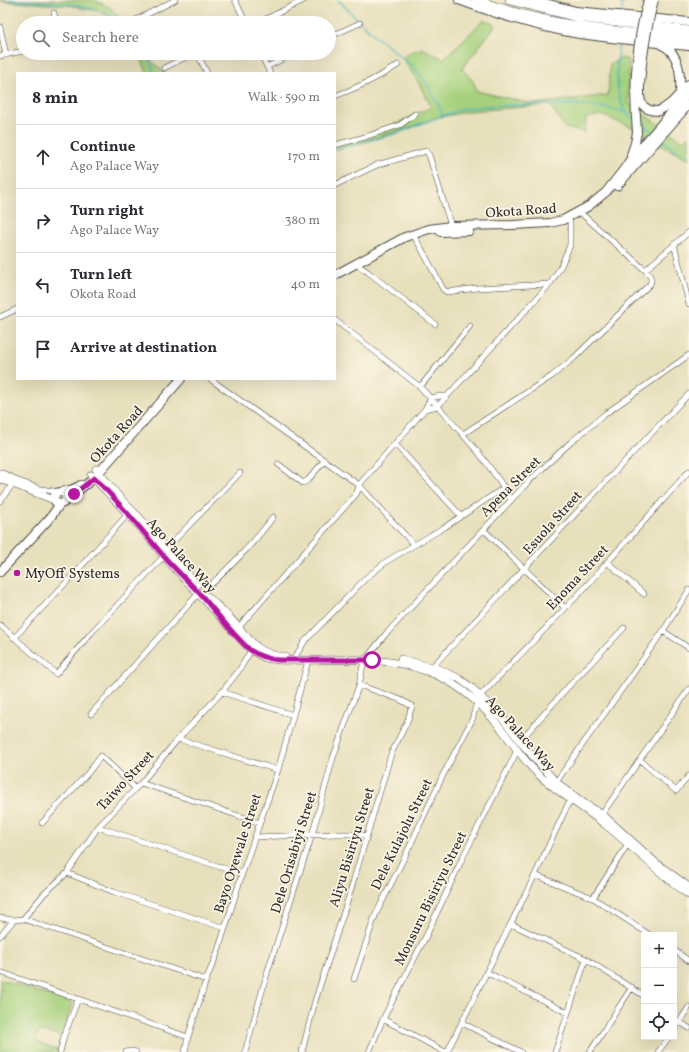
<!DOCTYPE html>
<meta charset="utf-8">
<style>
:root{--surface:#fff;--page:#f2f2f3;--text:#2b2b33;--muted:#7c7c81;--line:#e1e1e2}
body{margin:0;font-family:Vollkorn,serif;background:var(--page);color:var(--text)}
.controls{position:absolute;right:12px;bottom:12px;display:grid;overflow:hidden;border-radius:0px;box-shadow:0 4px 16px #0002}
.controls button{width:36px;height:36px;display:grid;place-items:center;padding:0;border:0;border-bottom:1px solid var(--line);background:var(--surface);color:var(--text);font:20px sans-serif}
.stop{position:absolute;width:12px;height:12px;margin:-9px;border:3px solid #b5179e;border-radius:50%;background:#fff}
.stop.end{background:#b5179e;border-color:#fff;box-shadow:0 1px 4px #0008}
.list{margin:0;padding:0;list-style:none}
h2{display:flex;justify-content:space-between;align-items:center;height:52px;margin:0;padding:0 16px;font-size:17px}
h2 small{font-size:13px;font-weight:400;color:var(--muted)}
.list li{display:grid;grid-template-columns:26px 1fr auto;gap:12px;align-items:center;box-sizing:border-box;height:64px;padding:0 16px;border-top:1px solid var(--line)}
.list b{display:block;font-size:15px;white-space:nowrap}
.list p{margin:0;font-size:13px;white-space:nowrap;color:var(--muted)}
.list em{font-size:13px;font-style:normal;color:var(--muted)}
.icon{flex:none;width:22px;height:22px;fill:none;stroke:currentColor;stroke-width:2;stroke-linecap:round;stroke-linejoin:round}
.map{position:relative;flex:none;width:689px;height:1052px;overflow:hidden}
.search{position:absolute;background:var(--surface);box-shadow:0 4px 16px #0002;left:16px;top:16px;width:320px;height:44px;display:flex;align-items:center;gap:10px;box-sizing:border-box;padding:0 14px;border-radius:22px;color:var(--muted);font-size:15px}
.panel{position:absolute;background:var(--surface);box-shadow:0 4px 16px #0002;left:16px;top:72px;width:320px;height:308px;border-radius:0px}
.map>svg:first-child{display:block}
</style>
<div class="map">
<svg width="689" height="1052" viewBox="0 0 689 1052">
<rect width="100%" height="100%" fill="#fcf5e5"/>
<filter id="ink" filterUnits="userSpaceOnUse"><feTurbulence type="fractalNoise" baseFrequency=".025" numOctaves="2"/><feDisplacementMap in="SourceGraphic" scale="8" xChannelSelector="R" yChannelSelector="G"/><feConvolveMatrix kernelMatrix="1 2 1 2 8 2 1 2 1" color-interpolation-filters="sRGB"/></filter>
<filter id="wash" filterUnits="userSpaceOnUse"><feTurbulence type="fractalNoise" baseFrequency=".012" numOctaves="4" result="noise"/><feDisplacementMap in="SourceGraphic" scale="16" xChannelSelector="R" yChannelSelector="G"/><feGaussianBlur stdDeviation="0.9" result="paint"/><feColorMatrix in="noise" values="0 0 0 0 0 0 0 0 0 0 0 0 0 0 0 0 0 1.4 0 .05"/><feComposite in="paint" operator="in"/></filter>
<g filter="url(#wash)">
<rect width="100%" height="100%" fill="#e7e0bc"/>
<path fill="#a5d07c" stroke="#687e54" d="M0 0H94L110 7 124 23C111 23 109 14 98 11 90 9 83 10 75 6L0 1Z
M484 20 496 25 462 69 473 81 477 91 533 104 608 95 610 64 622 58 629 60V103C646 117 665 128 683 141L689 135V159L664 147 636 129 601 115 586 118 585 133 575 130 565 128 550 105 471 111 436 118 406 129 335 149V146L393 125 431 107 421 87 403 59 408 53 422 48 443 59Z
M139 53H147L150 60 166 73H147Z
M0 979 72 1003 62 1036 39 1031 35 1041 58 1050V1052H0Z"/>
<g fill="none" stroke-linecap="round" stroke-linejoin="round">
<path stroke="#46b5bd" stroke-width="1.5" d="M8 0C43 2 94 1 121 23
M338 0 375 36 413 66 427 83 441 110 442 116
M615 0 618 1 622 5V12
M623 5 626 0
M619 42C617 63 612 105 633 119
M146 53 155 73
M640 122 651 131
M662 139 673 149 689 155
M335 150 398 133 436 118 463 109 487 106 574 104 607 108 626 112"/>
</g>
</g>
<g filter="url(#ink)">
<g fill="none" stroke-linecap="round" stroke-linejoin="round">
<defs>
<path id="street" d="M235 0 246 23
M54 13 56 23
M134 21 175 0
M258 23 304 0
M0 27 6 55
M329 37 360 23
M197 53 207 73
M260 53 270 73
M0 56 23 51
M267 67 294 53
M164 68 194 53
M335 96C357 88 378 78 398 65
M335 145 365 137 400 125 415 114
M335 185 377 165 426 151 429 155 451 226
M583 215 645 270 689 232
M415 238 420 246 443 289 447 292 477 288 550 284
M674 244 689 304
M356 264 368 272 435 324
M0 317 17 309
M335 320 420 387C440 408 459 430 478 452 490 468 502 482 511 500
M210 379 359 485 414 545
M420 387 470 326
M431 398 440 396 446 397
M438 406 550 284 561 266 570 245V222
M425 409 438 406
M463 434 552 376 574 358 650 284C653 278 649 274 645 270
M395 444 461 516
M278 464 303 483 308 480 324 461
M13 479 41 489 59 492
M0 501 13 484
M484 530 565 608
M164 551 240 473
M607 562 644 594
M203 592C228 569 253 545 273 517
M0 625 56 674 91 633 164 556
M238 628 357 493 359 485 425 409 431 398
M663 631 689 648
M14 638 76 572 128 514
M368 656 385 635 528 482 571 442 605 414 689 355
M295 657 305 641 366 578 387 561 445 527 505 487
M432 667C518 576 602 484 689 394
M222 692 293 715
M480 696 580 593 689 471
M91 714 199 593
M178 739 278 770
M520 741 567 688 624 628
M640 760 676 791 689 776
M556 782 663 631 689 590
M141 783 260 823
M602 814 689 689
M42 823 88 773 101 756 135 788
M98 827 242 874
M255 837 338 834H357L367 836
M67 873 114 892 225 928
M535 875 593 898 650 935
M593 898 628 844
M0 918 14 920 23 919 44 894 67 873 98 827 141 783 178 739 222 692 240 669 251 650
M23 919 206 980
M511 924 586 959 644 996
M0 936 14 920
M674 950 689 961
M0 972 188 1037
M486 972 568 1013
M354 979 375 916 409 848 442 777 472 720 477 702
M674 1018 689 1028
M383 1019 445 1052
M462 1023 521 1052
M674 1030 689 1007
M60 1052 64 1036 78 999
M126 1052 132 1051 136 1052
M185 1052 188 1037 206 980 217 954 242 874 278 770 308 661
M245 1052 268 970 312 835 333 758 359 685 364 660
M302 1052 315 1001 349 896 391 754 407 722 412 706 401 700 359 685
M369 1052 383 1019 426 936 463 857 514 757 517 749
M447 1052 535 875 570 800
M555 1052 586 959
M590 1052 632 987
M658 1052 669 1037"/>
<path id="secondary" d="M96 469 121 499 139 517 197 585
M0 473 13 479
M91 475 140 527 168 561 251 650 265 658 278 660C328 662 377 653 426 671 452 680 476 699 494 720 509 737 521 758 538 774 559 794 585 808 608 827 635 849 660 874 689 895
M0 479 54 500
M207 596C215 604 224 611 232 620 248 638 258 655 285 657
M401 659 439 669 458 678 472 688 503 719 523 745 556 782 585 804 602 814 655 862 689 887"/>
<path id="primary" d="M459 0C496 14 534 26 574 33 612 39 651 42 689 46
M534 0 576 11 689 22
M660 44C680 52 681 75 680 93
M658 111C672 106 679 93 689 84
M631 155 635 143 637 132
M617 186 689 104
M441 232 469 231
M335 275 405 237 429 229 451 226 513 225 550 223 563 220 589 206 606 192 624 169 630 160 689 92
M61 492 71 490 81 485
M54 498a6 6 0 1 1 12 0a6 6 0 1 1-12 0Z
M66 500 74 494 94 478 181 379
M0 572 50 518 60 504"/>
<path id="highway" d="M476 0C544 26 618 32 689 39
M510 0 577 17 689 31"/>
</defs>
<use href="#street" stroke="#474641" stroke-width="6"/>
<use href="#secondary" stroke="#474641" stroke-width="8"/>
<use href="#primary" stroke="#474641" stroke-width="10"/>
<use href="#highway" stroke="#474641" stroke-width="10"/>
<use href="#street" stroke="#fff" stroke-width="5"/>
<use href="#secondary" stroke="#fff" stroke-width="7"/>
<use href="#primary" stroke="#fff" stroke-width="8"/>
<use href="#highway" stroke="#fff" stroke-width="9"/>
<defs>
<path id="primary-bridge" d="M654 0C649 17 635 90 642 104 646 110 652 111 658 111
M637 132C633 88 636 43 648 0"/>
</defs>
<use href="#primary-bridge" stroke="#474641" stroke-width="10" stroke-linecap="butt"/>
<use href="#primary-bridge" stroke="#fff" stroke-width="8"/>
</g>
</g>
<g fill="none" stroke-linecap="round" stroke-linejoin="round" filter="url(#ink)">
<path stroke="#b5179e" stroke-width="5" d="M74 494 94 478C121 503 143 532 167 560 178 572 190 583 201 595 217 613 232 634 250 650 259 656 268 659 278 660H372"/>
</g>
<circle fill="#b5179e" stroke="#fcf5e5" stroke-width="1.5" cx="17" cy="573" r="4"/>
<g text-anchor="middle" stroke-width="3.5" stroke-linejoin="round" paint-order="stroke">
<g font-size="14" fill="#2b2b2b" stroke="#fcf5e5">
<text transform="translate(521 210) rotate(-4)" y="5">Okota Road</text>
<text transform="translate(116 434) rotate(-48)" y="5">Okota Road</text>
<text transform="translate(510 486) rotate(-45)" y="5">Apena Street</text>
<text transform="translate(552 522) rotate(-48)" y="5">Esuola Street</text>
<text transform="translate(182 555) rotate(48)" y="5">Ago Palace Way</text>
<text transform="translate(577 577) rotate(-47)" y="5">Enoma Street</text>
<text transform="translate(521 733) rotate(48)" y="5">Ago Palace Way</text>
<text transform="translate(125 780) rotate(-47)" y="5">Taiwo Street</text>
<text transform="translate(401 834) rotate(-64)" y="5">Dele Kulajolu Street</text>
<text transform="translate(351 847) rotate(-73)" y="5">Aliyu Bisiriyu Street</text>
<text transform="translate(293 852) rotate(-73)" y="5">Dele Orisabiyi Street</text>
<text transform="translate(237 853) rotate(-72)" y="5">Bayo Oyewale Street</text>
<text transform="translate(430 898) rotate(-64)" y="5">Monsuru Bisiriyu Street</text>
</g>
<g font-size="14" fill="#2b2b2b" stroke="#fcf5e5" text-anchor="start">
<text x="25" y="578">MyOff Systems</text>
</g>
</g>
</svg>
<div class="controls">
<button>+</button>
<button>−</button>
<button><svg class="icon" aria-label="locate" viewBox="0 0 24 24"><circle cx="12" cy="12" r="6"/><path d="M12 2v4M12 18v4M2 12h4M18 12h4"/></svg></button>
</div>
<div class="stop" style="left:372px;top:660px"></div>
<div class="stop end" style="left:74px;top:494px"></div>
<div class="search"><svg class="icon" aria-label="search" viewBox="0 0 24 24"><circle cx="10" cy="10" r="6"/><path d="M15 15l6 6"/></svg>Search here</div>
<section class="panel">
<h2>8 min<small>Walk · 590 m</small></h2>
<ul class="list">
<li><svg class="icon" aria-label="ahead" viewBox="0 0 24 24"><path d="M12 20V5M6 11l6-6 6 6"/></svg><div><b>Continue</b><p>Ago Palace Way</p></div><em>170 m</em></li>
<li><svg class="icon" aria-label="right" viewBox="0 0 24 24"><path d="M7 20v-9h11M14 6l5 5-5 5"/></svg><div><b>Turn right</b><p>Ago Palace Way</p></div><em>380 m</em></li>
<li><svg class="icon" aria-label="left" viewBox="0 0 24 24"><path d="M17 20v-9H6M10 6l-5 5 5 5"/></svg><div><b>Turn left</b><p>Okota Road</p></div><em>40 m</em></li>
<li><svg class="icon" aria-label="arrive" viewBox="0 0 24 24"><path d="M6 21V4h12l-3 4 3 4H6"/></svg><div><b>Arrive at destination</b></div></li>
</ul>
</section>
</div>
